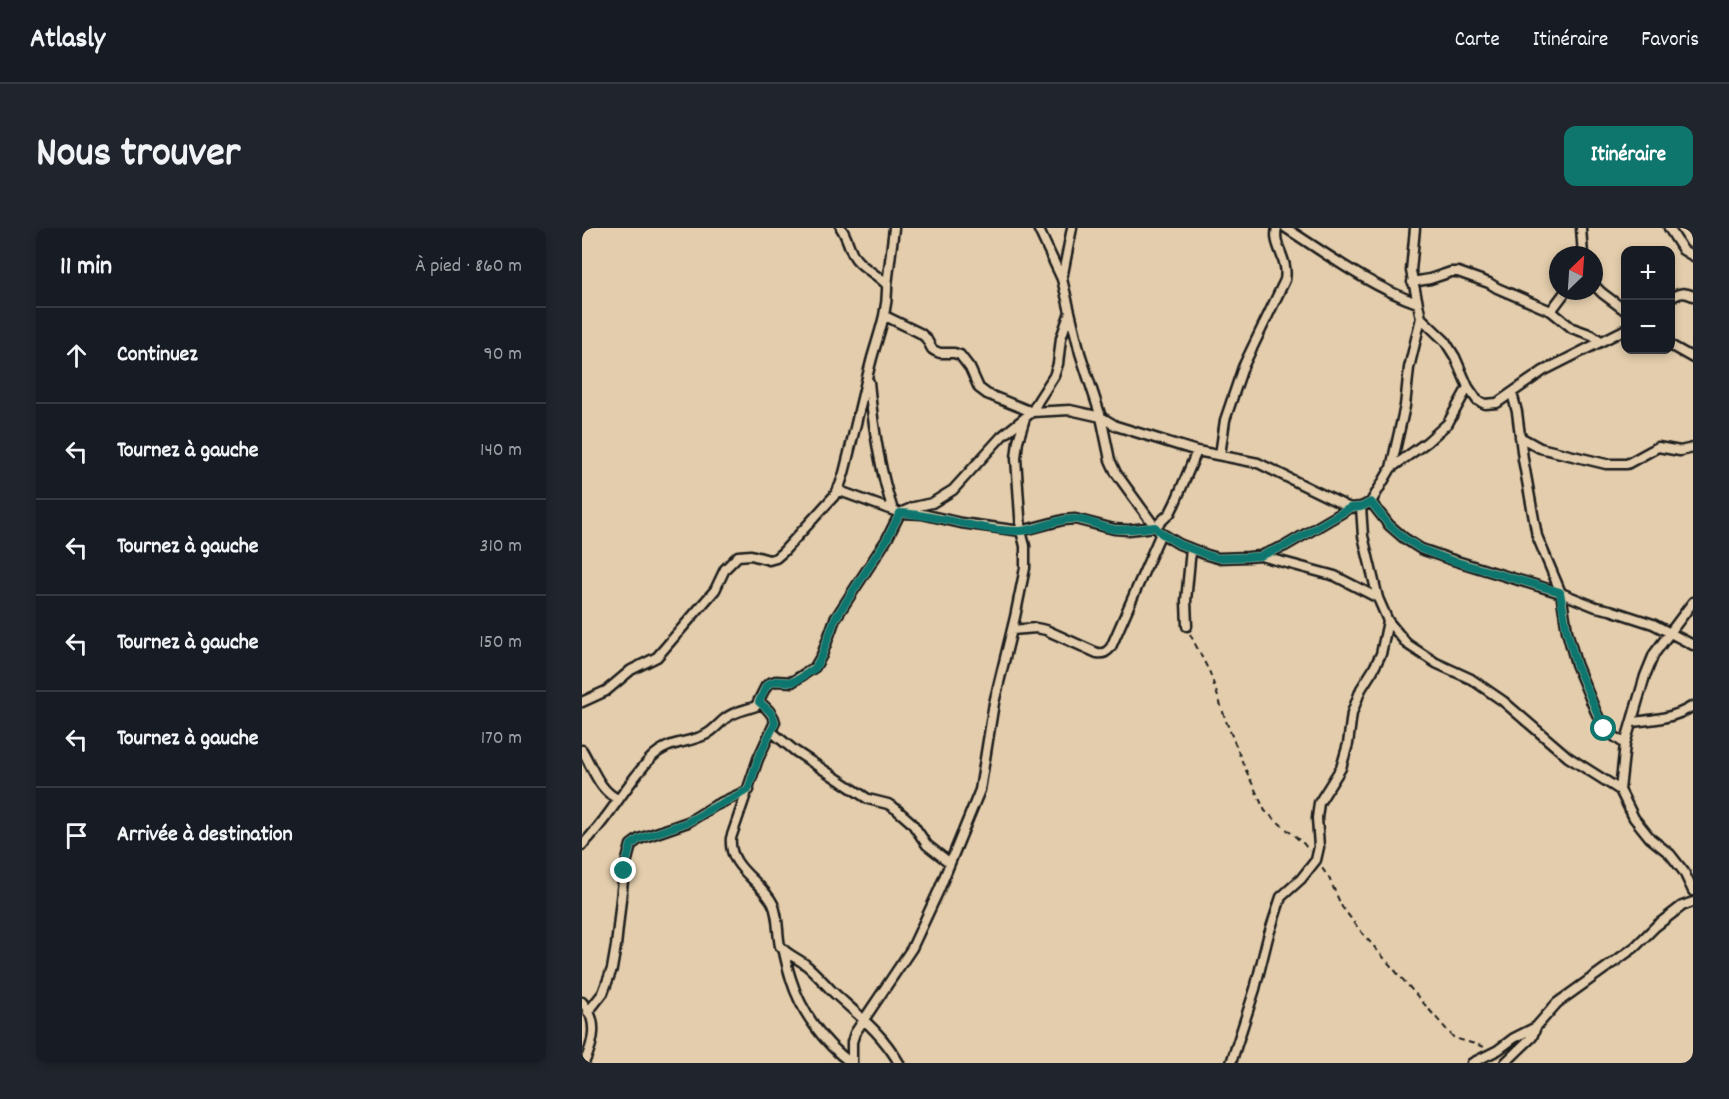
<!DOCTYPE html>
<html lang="fr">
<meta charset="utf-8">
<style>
:root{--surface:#171b24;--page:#20242c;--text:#f1f3f6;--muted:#9ea1a6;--line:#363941;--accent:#0f766e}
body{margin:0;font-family:Dekko,sans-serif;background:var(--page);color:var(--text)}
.controls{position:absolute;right:18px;top:18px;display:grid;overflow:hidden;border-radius:12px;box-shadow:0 3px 9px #0003}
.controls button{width:54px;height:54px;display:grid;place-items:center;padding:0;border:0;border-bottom:2px solid var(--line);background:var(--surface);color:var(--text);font:30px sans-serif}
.compass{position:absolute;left:967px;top:18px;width:54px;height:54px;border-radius:50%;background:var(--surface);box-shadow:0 3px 9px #0003;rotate:25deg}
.stop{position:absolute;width:18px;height:18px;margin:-14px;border:4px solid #0f766e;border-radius:50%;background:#fff}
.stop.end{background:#0f766e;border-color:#fff;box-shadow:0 2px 6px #0008}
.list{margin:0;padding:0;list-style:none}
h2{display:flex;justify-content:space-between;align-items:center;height:78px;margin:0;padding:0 24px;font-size:26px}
h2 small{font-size:20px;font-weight:400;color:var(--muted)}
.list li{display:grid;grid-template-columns:39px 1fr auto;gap:18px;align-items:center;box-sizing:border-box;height:96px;padding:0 24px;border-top:2px solid var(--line)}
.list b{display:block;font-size:22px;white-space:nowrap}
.list em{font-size:20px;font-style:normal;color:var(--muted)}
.icon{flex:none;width:33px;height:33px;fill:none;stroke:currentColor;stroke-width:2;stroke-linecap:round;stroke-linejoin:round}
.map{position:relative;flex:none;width:1111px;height:835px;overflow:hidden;border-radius:12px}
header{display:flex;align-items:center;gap:36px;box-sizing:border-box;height:84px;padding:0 30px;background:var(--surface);border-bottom:2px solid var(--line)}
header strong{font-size:28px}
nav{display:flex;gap:33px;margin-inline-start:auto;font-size:21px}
.intro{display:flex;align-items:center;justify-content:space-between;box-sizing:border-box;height:144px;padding:0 36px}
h1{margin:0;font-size:42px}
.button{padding:15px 27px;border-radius:12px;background:var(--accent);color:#fff;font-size:21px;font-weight:700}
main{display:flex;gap:36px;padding:0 36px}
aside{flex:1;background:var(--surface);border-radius:12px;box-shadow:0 3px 9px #0003}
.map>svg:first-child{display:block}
</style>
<header>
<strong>Atlasly</strong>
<nav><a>Carte</a><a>Itinéraire</a><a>Favoris</a></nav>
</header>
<div class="intro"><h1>Nous trouver</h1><a class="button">Itinéraire</a></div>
<main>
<aside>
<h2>11 min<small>À pied · 860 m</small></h2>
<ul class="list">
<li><svg class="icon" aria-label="ahead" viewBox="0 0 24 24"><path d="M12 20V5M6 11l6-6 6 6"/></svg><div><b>Continuez</b></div><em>90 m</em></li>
<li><svg class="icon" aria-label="left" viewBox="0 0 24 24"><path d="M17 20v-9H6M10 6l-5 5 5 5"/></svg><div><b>Tournez à gauche</b></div><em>140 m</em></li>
<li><svg class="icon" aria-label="left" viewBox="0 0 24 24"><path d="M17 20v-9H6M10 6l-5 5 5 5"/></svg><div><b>Tournez à gauche</b></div><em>310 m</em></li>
<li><svg class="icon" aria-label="left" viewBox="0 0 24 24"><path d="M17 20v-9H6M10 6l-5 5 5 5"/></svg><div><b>Tournez à gauche</b></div><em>150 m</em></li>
<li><svg class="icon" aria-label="left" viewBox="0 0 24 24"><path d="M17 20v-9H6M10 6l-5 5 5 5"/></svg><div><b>Tournez à gauche</b></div><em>170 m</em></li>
<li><svg class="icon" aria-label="arrive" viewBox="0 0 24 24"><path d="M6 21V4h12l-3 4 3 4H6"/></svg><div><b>Arrivée à destination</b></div></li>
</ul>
</aside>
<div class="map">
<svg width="1111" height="835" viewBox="0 0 1111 835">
<rect width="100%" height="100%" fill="#e3cdac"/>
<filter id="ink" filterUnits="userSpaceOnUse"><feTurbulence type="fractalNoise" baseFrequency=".0167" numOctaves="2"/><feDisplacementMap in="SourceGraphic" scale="12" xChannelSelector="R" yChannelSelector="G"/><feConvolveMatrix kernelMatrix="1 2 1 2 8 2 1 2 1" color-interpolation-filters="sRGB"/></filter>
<g filter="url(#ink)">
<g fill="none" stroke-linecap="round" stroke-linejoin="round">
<defs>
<path id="minor" d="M456 0 480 51 498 125 519 189 534 198 615 223 676 235 768 280 779 279 789 274 809 240 823 178 827 140 839 90
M704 0C746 27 788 58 835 75
M833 0 829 43 839 90 863 113 873 129 886 159 895 172 903 176 915 175 961 143 1044 101
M999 0 1001 27
M1087 0 1101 22 1111 28
M480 51 490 0
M830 54 848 51 869 44H876L907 55 915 60 969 83 990 100 1010 107 1019 113
M305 57 312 0
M1012 57 1020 65 1044 83
M1088 71C1097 64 1102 64 1111 68
M969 83 984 63
M303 88 338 105 344 110 350 121 353 123 358 125H372L378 127 388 140 397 160 405 166 450 184 488 182 519 189 528 232 534 245 573 299 579 305 597 316 625 327 636 330 666 329 678 328 703 318 768 280
M1088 117 1111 130
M287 154C291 197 297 241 311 282
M930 165 935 184 941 231 955 308 979 365 1014 379 1028 382 1071 396 1111 417
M938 209 958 220 1024 236H1045L1076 219 1098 223 1111 220
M638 227 643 192 661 139 703 52C707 30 690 18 695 0
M809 240 845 214 866 195 886 159
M255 262 318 285 332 279 350 275 371 262 420 208 450 184 456 173 472 148 476 136 479 110 488 84
M789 274 807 297 822 310 839 321 868 331 979 365 985 403 994 436 1013 482 1022 501 1043 516
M779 279 781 308 796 370 806 393 825 416 854 435 889 451 921 473 986 529 1038 562 1052 590 1068 610 1088 626 1102 644 1111 663
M679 328 753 348 796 370
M605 398 604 373 609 321
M430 402 454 400 464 402 515 425C522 426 525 424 529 419L579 305
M0 474 24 463 49 442 75 429 133 362 143 341 156 328 169 327 187 332 194 330 201 324 252 268 258 257 262 245C272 206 280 168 290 130 297 105 306 83 305 57 296 47 282 41 274 31 267 22 266 10 259 0
M178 474C184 480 191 485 193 494L176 531 149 610C146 640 179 652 191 676 197 689 195 705 198 718 205 727 216 730 224 737 234 745 242 755 251 764 277 788 299 804 317 835
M1050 494C1071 492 1093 490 1111 478
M190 504 213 523 286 571 306 576 314 581 330 595 345 617 368 635
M0 522C10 538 18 565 37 571
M1038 562 1043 516 1063 448 1072 426 1111 374
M0 617C27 591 43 557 69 530 85 513 104 516 123 507 132 503 137 495 144 490 153 483 164 482 174 478L184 458 188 455 194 453 210 454 233 439 240 427 253 391 305 311 318 285 340 286 379 295 439 303 481 292 493 291 532 301 546 302 573 299 588 285 593 275 615 223
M202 724C204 733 206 742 209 751 219 784 242 815 269 835
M0 774C17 792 12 814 2 835
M6 784 21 765 30 741 34 718 42 643 49 617 57 611 106 594 134 577 167 562
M270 835V814L273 805 330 720 357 662 398 562 412 475 433 389 443 340V318L439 303 434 230 436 213 443 190
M649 835 673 761 686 709 699 669 719 651 734 632 737 619 735 590 737 575 759 540 766 516 770 485 779 461 791 442 799 426 806 393
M890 835 916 822 932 810 954 799 975 775 1053 719 1074 698 1100 678 1111 674
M923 835 950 809 954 799"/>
</defs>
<use href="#minor" stroke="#1c1c1c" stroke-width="13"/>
<path stroke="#1c1c1c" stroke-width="2" stroke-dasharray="6 4.5" stroke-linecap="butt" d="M608 406 628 445 644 493 662 538 683 583 722 616 727 623
M740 640 747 650 760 679 781 706 872 810 903 819"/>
<use href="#minor" stroke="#e3cdac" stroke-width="8"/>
</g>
</g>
<g fill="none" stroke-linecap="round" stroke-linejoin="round" filter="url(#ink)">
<path stroke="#0f766e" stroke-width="8" d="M42 643 49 617 57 611 106 594 134 578 166 562 176 531 193 495C192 485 184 480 177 474L184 458 188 455 194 453 210 454 217 451 233 440 240 427 253 391 305 311 318 285C358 287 397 303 437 303 455 303 472 291 491 291 505 291 517 299 531 301 545 303 559 300 573 299L579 305 597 316 625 327 636 330 666 329 678 328 703 318 768 280 779 279 789 274 807 297 822 310 839 321 868 332 978 364 985 403 994 436 1022 501"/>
</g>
</svg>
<div class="controls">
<button>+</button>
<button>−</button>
</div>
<svg class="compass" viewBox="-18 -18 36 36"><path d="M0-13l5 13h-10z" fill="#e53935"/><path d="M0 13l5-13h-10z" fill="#9ea1a6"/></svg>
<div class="stop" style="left:1022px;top:501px"></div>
<div class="stop end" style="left:42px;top:643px"></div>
</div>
</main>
